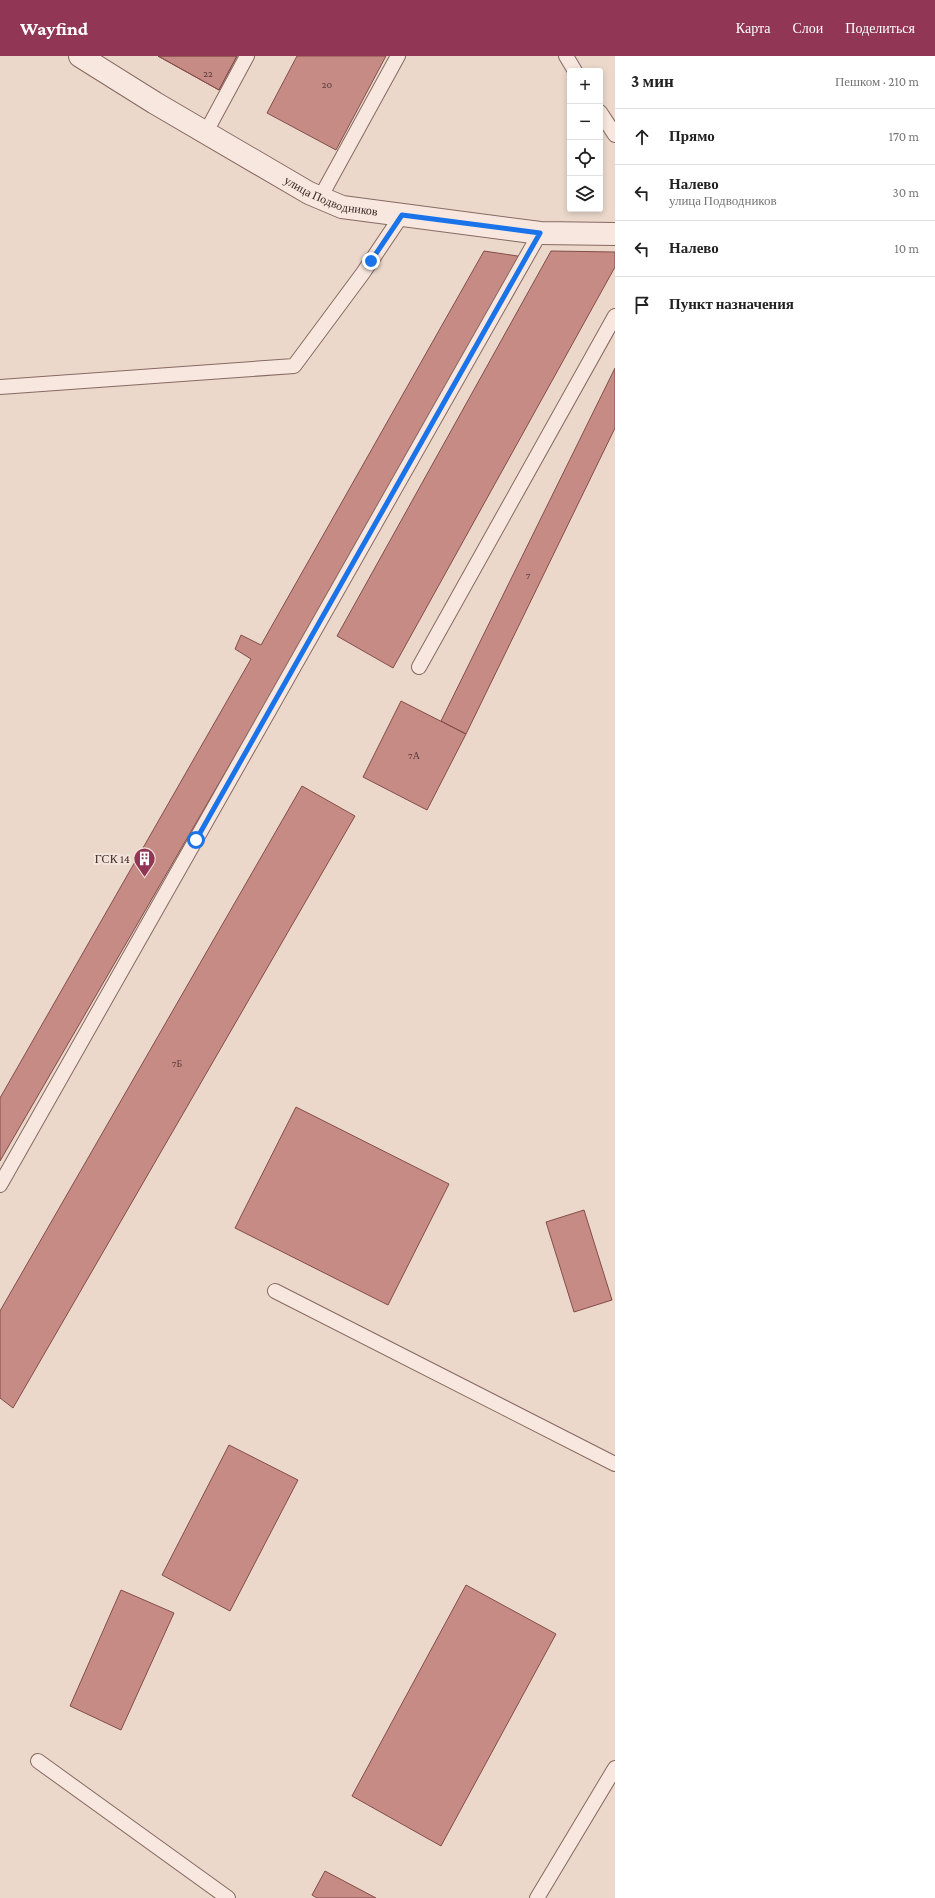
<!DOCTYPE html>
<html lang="ru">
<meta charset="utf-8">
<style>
:root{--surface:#fff;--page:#f6f6f6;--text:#222;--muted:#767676;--line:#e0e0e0;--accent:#913654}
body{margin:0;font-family:"Crimson Pro",serif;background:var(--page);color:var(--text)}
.controls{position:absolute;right:12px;top:12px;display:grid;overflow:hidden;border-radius:4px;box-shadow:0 2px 6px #0003}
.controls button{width:36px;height:36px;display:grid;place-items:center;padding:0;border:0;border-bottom:1px solid var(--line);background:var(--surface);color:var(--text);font:20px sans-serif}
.stop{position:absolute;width:12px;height:12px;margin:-9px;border:3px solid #1a73e8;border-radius:50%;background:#fff}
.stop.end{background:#1a73e8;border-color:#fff;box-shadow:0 1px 4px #0008}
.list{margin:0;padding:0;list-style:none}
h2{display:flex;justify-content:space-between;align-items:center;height:52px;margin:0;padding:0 16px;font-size:17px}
h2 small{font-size:13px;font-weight:400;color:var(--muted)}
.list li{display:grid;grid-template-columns:26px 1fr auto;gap:12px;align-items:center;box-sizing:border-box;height:56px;padding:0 16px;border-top:1px solid var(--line)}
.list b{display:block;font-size:15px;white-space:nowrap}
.list p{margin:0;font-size:13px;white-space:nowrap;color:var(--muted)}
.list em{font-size:13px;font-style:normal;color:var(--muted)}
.icon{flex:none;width:22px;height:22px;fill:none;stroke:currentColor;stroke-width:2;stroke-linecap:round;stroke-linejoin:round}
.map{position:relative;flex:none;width:615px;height:1842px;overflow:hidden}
header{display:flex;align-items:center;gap:24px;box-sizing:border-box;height:56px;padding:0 20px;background:var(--accent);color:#fff}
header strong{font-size:19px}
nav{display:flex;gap:22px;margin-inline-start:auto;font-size:14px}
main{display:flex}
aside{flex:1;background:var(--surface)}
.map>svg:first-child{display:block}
</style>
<header>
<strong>Wayfind</strong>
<nav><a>Карта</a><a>Слои</a><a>Поделиться</a></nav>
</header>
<main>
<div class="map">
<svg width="615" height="1842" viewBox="0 0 615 1842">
<rect width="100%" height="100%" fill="#ebd8cb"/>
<path fill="#c68b85" stroke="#844d48" d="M158 0H237L219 34Z
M158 0H237L219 34Z
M297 0H386L336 94 267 57Z
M484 195 524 201 0 1105V1042L251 603 235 593 241 579 261 589Z
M551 195 615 196V211L393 612 337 580Z
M615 312V372L466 678 441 665Z
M401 645 466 678 427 754 363 721Z
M302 730 355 760 13 1352 0 1342V1255Z
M296 1051 449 1128 388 1249 235 1172Z
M584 1154 612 1244 574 1256 546 1166Z
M229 1389 298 1424 230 1555 162 1519Z
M466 1529 556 1578 441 1790 352 1740Z
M121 1534 174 1557 121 1674 70 1650Z
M325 1815 376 1842H317L312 1839Z"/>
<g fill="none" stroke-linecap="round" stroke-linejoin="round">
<defs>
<path id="lane" d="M566 0 575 15
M600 56 615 79
M206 76 247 0
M320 142 398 0
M0 331 294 310 363 217 402 159
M419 611 615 260
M0 1129 540 177
M275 1235 615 1408
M38 1705 228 1842
M537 1842 615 1712"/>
<g id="street">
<path id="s1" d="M80 0 155 47 309 137 342 151 540 177 615 178"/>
</g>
</defs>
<use href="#lane" stroke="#876961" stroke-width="16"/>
<use href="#street" stroke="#876961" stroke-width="24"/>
<use href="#lane" stroke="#f7e7de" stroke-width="14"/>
<use href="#street" stroke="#f7e7de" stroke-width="22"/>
</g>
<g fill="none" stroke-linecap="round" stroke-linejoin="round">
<path stroke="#1a73e8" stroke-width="5" d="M196 784 540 177 402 159 371 205"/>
</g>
<defs>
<symbol id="building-pin" viewBox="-11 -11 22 30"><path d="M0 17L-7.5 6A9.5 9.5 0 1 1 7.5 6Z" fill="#913654" stroke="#f3e4da"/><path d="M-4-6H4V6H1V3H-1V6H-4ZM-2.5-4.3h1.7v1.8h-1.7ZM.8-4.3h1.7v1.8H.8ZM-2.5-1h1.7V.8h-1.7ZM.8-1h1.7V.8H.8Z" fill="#fff"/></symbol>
</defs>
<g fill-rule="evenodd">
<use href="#building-pin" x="132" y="790" width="25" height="34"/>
</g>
<g text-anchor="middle" stroke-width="4" stroke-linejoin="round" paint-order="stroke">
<g font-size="10" fill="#5c3f3c">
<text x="208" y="21">22</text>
<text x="327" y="32">20</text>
<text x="528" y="523">7</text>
<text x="414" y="703">7А</text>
<text x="177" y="1011">7Б</text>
</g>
<g font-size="12" fill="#392623" stroke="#f3e4da">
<text dy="4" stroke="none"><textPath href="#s1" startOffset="289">улица Подводников</textPath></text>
</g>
<g font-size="12" fill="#392623" stroke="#f3e4da" text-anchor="end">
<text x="130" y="807">ГСК 14</text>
</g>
</g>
</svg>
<div class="controls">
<button>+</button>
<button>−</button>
<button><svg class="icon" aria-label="locate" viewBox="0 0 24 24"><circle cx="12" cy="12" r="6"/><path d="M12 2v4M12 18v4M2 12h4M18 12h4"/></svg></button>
<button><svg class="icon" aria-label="layers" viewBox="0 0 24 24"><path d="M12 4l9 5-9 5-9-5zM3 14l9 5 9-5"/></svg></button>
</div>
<div class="stop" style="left:196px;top:784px"></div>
<div class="stop end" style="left:371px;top:205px"></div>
</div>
<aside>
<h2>3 мин<small>Пешком · 210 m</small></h2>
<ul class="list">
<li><svg class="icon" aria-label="ahead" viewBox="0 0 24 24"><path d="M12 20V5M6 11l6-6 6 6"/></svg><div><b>Прямо</b></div><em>170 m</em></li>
<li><svg class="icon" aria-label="left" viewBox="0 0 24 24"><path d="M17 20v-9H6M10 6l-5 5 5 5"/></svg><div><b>Налево</b><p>улица Подводников</p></div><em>30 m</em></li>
<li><svg class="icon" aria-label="left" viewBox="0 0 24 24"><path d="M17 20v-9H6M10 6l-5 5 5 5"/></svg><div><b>Налево</b></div><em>10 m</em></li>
<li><svg class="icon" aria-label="arrive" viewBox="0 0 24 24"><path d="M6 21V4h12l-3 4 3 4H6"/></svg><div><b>Пункт назначения</b></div></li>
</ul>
</aside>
</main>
